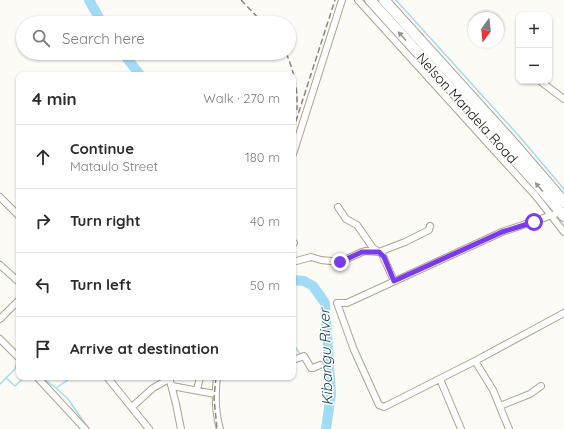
<!DOCTYPE html>
<meta charset="utf-8">
<style>
:root{--surface:#fff;--page:#f2f2f3;--text:#2b2b33;--muted:#7c7c81;--line:#e1e1e2}
body{margin:0;font-family:Quicksand,sans-serif;background:var(--page);color:var(--text)}
.controls{position:absolute;right:12px;top:12px;display:grid;overflow:hidden;border-radius:8px;box-shadow:0 1px 3px #0004}
.controls button{width:36px;height:36px;display:grid;place-items:center;padding:0;border:0;border-bottom:1px solid var(--line);background:var(--surface);color:var(--text);font:20px sans-serif}
.compass{position:absolute;left:468px;top:12px;width:36px;height:36px;border-radius:50%;background:var(--surface);box-shadow:0 1px 3px #0004;rotate:195deg}
.stop{position:absolute;width:12px;height:12px;margin:-9px;border:3px solid #7c3aed;border-radius:50%;background:#fff}
.stop.end{background:#7c3aed;border-color:#fff;box-shadow:0 1px 4px #0008}
.list{margin:0;padding:0;list-style:none}
h2{display:flex;justify-content:space-between;align-items:center;height:52px;margin:0;padding:0 16px;font-size:17px}
h2 small{font-size:13px;font-weight:400;color:var(--muted)}
.list li{display:grid;grid-template-columns:26px 1fr auto;gap:12px;align-items:center;box-sizing:border-box;height:64px;padding:0 16px;border-top:1px solid var(--line)}
.list b{display:block;font-size:15px;white-space:nowrap}
.list p{margin:0;font-size:13px;white-space:nowrap;color:var(--muted)}
.list em{font-size:13px;font-style:normal;color:var(--muted)}
.icon{flex:none;width:22px;height:22px;fill:none;stroke:currentColor;stroke-width:2;stroke-linecap:round;stroke-linejoin:round}
.map{position:relative;flex:none;width:564px;height:429px;overflow:hidden}
.search{position:absolute;background:var(--surface);box-shadow:0 1px 3px #0004;left:16px;top:16px;width:280px;height:44px;display:flex;align-items:center;gap:10px;box-sizing:border-box;padding:0 14px;border-radius:22px;color:var(--muted);font-size:15px}
.panel{position:absolute;background:var(--surface);box-shadow:0 1px 3px #0004;left:16px;top:72px;width:280px;height:308px;border-radius:8px}
.map>svg:first-child{display:block}
</style>
<div class="map">
<svg width="564" height="429" viewBox="0 0 564 429">
<rect width="100%" height="100%" fill="#fdfbf6"/>
<g fill="none" stroke-linecap="round" stroke-linejoin="round">
<path stroke="#a0dcf6" stroke-width="1.5" d="M396 0 519 136 564 189
M293 344 301 355
M41 377 56 388 72 377
M6 378 15 386 25 377
M0 384 15 369 17 361 19 360
M56 388 68 399 89 429"/>
<path stroke="#a0dcf6" stroke-width="10" d="M89 0 102 23
M123 53 140 75
M293 280 304 281 313 286 325 303 331 394 326 429"/>
<defs>
<path id="street" d="M358 0 503 160 535 195 564 232
M540 81 564 99
M293 154 342 0
M0 197 19 216
M338 207 346 219 357 225 373 248 382 254 394 281
M561 212 502 232 347 303H337L354 350 379 405 384 407 475 361 564 313
M293 243H294
M293 262 311 257 321 260 340 262 362 252 366 251 379 252 405 242 429 230 430 226
M0 265 19 282
M0 319 19 300
M0 339 19 358
M293 360 304 356 311 368H313L320 365
M475 361 493 390 509 429
M37 377 85 429
M107 377 149 429
M169 377 176 404 181 429
M217 377C215 394 215 412 220 429
M440 379 461 429
M172 386 215 394
M197 390 200 377
M500 406 530 394 541 386
M132 407 153 388 169 379"/>
<path id="primary" d="M370 0 535 182 564 216
M384 0 515 145 564 202"/>
</defs>
<use href="#street" stroke="#aea38d" stroke-width="8"/>
<use href="#primary" stroke="#aea38d" stroke-width="12"/>
<use href="#street" stroke="#fff" stroke-width="6"/>
<use href="#primary" stroke="#fff" stroke-width="10"/>
<path stroke="#8a8781" stroke-width="1.5" stroke-dasharray="6 3" stroke-linecap="butt" d="M241 0 263 23
M286 53C294 71 298 89 297 110
M293 130 335 0
M216 377 214 398 217 429"/>
</g>
<defs><path id="oneway-solid" d="M-6-.8H1V-3.2L6.5 0L1 3.2V.8H-6Z"/></defs>
<g fill="#979591">
<use href="#oneway-solid" transform="translate(402 36) rotate(-132)"/>
<use href="#oneway-solid" transform="translate(539 187) rotate(-131)"/>
</g>
<g fill="none" stroke-linecap="round" stroke-linejoin="round">
<path stroke="#7c3aed" stroke-width="5" d="M340 262 362 252H379L384 257 394 281 502 232 534 222"/>
</g>
<g text-anchor="middle" stroke-width="3" stroke-linejoin="round" paint-order="stroke">
<g font-size="14" fill="#17130b" stroke="#fff">
<text transform="translate(467 108) rotate(48)" y="5">Nelson Mandela Road</text>
</g>
<g font-size="15" font-style="italic" fill="#134355" stroke="#fff">
<text transform="translate(326 357) rotate(-92)" y="5">Kibangu River</text>
</g>
</g>
</svg>
<div class="controls">
<button>+</button>
<button>−</button>
</div>
<svg class="compass" viewBox="-18 -18 36 36"><path d="M0-13l5 13h-10z" fill="#e53935"/><path d="M0 13l5-13h-10z" fill="#7c7c81"/></svg>
<div class="stop" style="left:534px;top:222px"></div>
<div class="stop end" style="left:340px;top:262px"></div>
<div class="search"><svg class="icon" aria-label="search" viewBox="0 0 24 24"><circle cx="10" cy="10" r="6"/><path d="M15 15l6 6"/></svg>Search here</div>
<section class="panel">
<h2>4 min<small>Walk · 270 m</small></h2>
<ul class="list">
<li><svg class="icon" aria-label="ahead" viewBox="0 0 24 24"><path d="M12 20V5M6 11l6-6 6 6"/></svg><div><b>Continue</b><p>Mataulo Street</p></div><em>180 m</em></li>
<li><svg class="icon" aria-label="right" viewBox="0 0 24 24"><path d="M7 20v-9h11M14 6l5 5-5 5"/></svg><div><b>Turn right</b></div><em>40 m</em></li>
<li><svg class="icon" aria-label="left" viewBox="0 0 24 24"><path d="M17 20v-9H6M10 6l-5 5 5 5"/></svg><div><b>Turn left</b></div><em>50 m</em></li>
<li><svg class="icon" aria-label="arrive" viewBox="0 0 24 24"><path d="M6 21V4h12l-3 4 3 4H6"/></svg><div><b>Arrive at destination</b></div></li>
</ul>
</section>
</div>
